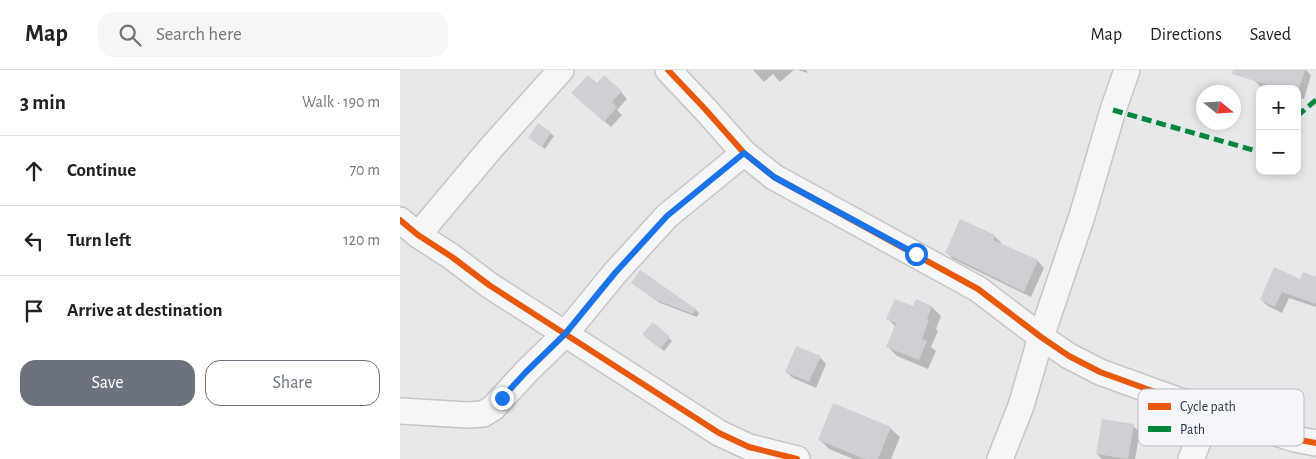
<!DOCTYPE html>
<meta charset="utf-8">
<style>
:root{--surface:#fff;--page:#f6f6f6;--text:#202124;--muted:#757577;--line:#e0e0e0;--accent:#6c737f}
body{margin:0;font-family:"Alegreya Sans",sans-serif;background:var(--page);color:var(--text)}
.controls{position:absolute;right:15px;top:15px;display:grid;overflow:hidden;border-radius:10px;box-shadow:0 2px 8px #0003}
.controls button{width:45px;height:45px;display:grid;place-items:center;padding:0;border:0;border-bottom:1px solid var(--line);background:var(--surface);color:var(--text);font:25px sans-serif}
.compass{position:absolute;left:796px;top:15px;width:45px;height:45px;border-radius:50%;background:var(--surface);box-shadow:0 2px 8px #0003;rotate:108deg}
.stop{position:absolute;width:15px;height:15px;margin:-11px;border:4px solid #1a73e8;border-radius:50%;background:#fff}
.stop.end{background:#1a73e8;border-color:#fff;box-shadow:0 1px 5px #0008}
.list{margin:0;padding:0;list-style:none}
h2{display:flex;justify-content:space-between;align-items:center;height:65px;margin:0;padding:0 20px;font-size:21px}
h2 small{font-size:16px;font-weight:400;color:var(--muted)}
.list li{display:grid;grid-template-columns:32px 1fr auto;gap:15px;align-items:center;box-sizing:border-box;height:70px;padding:0 20px;border-top:1px solid var(--line)}
.list b{display:block;font-size:19px;white-space:nowrap}
.list em{font-size:16px;font-style:normal;color:var(--muted)}
.actions{display:flex;gap:10px;padding:15px 20px}
.actions a{flex:1;padding:11px 0;border:1px solid var(--accent);border-radius:15px;text-align:center;font-size:18px;color:var(--accent)}
.actions .main{background:var(--accent);color:#fff}
.icon{flex:none;width:28px;height:28px;fill:none;stroke:currentColor;stroke-width:2;stroke-linecap:round;stroke-linejoin:round}
.map{position:relative;flex:none;width:916px;height:389px;overflow:hidden}
header{display:flex;align-items:center;gap:30px;box-sizing:border-box;height:70px;padding:0 25px;background:var(--surface);border-bottom:1px solid var(--line)}
header strong{font-size:24px}
nav{display:flex;gap:28px;margin-inline-start:auto;font-size:18px}
.search{width:350px;height:45px;background:var(--page);display:flex;align-items:center;gap:12px;box-sizing:border-box;padding:0 18px;border-radius:15px;color:var(--muted);font-size:19px}
main{display:flex}
aside{flex:1;background:var(--surface)}
.map>svg:first-child{display:block}
</style>
<header>
<strong>Map</strong>
<div class="search"><svg class="icon" aria-label="search" viewBox="0 0 24 24"><circle cx="10" cy="10" r="6"/><path d="M15 15l6 6"/></svg>Search here</div>
<nav><a>Map</a><a>Directions</a><a>Saved</a></nav>
</header>
<main>
<aside>
<h2>3 min<small>Walk · 190 m</small></h2>
<ul class="list">
<li><svg class="icon" aria-label="ahead" viewBox="0 0 24 24"><path d="M12 20V5M6 11l6-6 6 6"/></svg><div><b>Continue</b></div><em>70 m</em></li>
<li><svg class="icon" aria-label="left" viewBox="0 0 24 24"><path d="M17 20v-9H6M10 6l-5 5 5 5"/></svg><div><b>Turn left</b></div><em>120 m</em></li>
<li><svg class="icon" aria-label="arrive" viewBox="0 0 24 24"><path d="M6 21V4h12l-3 4 3 4H6"/></svg><div><b>Arrive at destination</b></div></li>
</ul>
<div class="actions"><a class="main">Save</a><a>Share</a></div>
</aside>
<div class="map">
<svg width="916" height="389" viewBox="0 0 916 389">
<rect width="100%" height="100%" fill="#e6e8ea"/>
<path fill="#0003" d="M353 0H394L380 12 373 4 364 12Z
M398 0H406L408 3Z
M857 0H906L911 5 904 29 897 27V19H868L861 17 854 10Z
M197 14 221 22 227 29 217 40 222 45 211 57 180 30Z
M150 63 154 66 145 79 133 71Z
M594 166 601 172 600 174 638 191 644 198 631 227 553 189 547 183Z
M240 202 296 240 299 243 297 247 260 233 236 216Z
M916 208V237L889 228 882 243 868 236 861 230Z
M517 231 532 237 541 246 536 259 538 261 531 277 536 281 528 299 497 286 488 277 496 257 488 249 514 238Z
M253 254 272 271 264 281 244 264Z
M420 287 426 294 416 318 393 308 386 302Z
M733 356 740 362 735 389H702L697 384Z
M490 358 500 367 491 389H453L429 379 420 370Z"/>
<path fill="#ced0d3" d="M833 0H905L899 19H881L832 4Z
M188 5 197 13 204 5 222 21 212 32 217 37 204 52 171 23Z
M138 53 151 62 142 77 128 68Z
M560 149 595 165 593 170 638 190 624 222 545 183Z
M874 197 900 209 903 202 916 207V234L882 222 875 237 860 230Z
M240 200 296 239 293 244 256 230 231 213Z
M495 229 513 236 516 229 532 236 527 249 529 250 522 269 527 271 519 290 486 277 496 253 486 249Z
M253 252 270 267 260 279 242 264Z
M396 276 421 286 409 312 385 302Z
M433 333 491 357 478 389H465L418 370Z
M702 349 734 354 728 389 696 384Z"/>
<g fill="none" stroke-linecap="round" stroke-linejoin="round">
<defs>
<path id="minor" d="M268 0 305 39 344 83 374 107 578 219 641 267 669 286 700 302 813 343 895 369 916 373
M0 150 18 165 52 187 89 215 319 363 349 377 397 389
M18 165 91 78 161 0
M0 341 68 345 83 344 93 338 126 302 165 264 215 203 267 146 344 83
M600 389 621 336 641 267 682 146 713 40 727 0
M791 389 800 367 813 343"/>
</defs>
<use href="#minor" stroke="#c4c6c8" stroke-width="28"/>
<use href="#minor" stroke="#f5f6f7" stroke-width="25"/>
<path stroke="#00873e" stroke-width="5" stroke-dasharray="10 5" stroke-linecap="butt" d="M713 40 860 82
M897 46 916 30"/>
<defs>
<path id="cycleway" d="M268 0 305 39 344 83 374 107 578 219 641 267 669 286 700 302 813 343 895 369 916 373
M0 150 18 165 52 187 89 215 319 363 349 377 397 389"/>
</defs>
<use href="#cycleway" stroke="#f4f6f9" stroke-width="9"/>
<use href="#cycleway" stroke="#e8590c" stroke-width="6"/>
</g>
<g fill="none" stroke-linecap="round" stroke-linejoin="round">
<path stroke="#1a73e8" stroke-width="6" d="M102 328 126 302 165 264 215 203 267 146 344 83 374 107 516 184"/>
</g>
<rect x="738" y="319" width="166" height="57" rx="8" fill="#f4f6f9" stroke="#b8bcc3" stroke-width="1"/>
<rect x="748" y="333" width="23" height="7" fill="#e8590c"/>
<rect x="748" y="356" width="23" height="6" fill="#00873e"/>
<g font-size="14" fill="#2b3445">
<text x="780" y="341">Cycle path</text>
<text x="780" y="364">Path</text>
</g>
</svg>
<div class="controls">
<button>+</button>
<button>−</button>
</div>
<svg class="compass" viewBox="-18 -18 36 36"><path d="M0-13l5 13h-10z" fill="#e53935"/><path d="M0 13l5-13h-10z" fill="#757577"/></svg>
<div class="stop" style="left:516px;top:184px"></div>
<div class="stop end" style="left:102px;top:328px"></div>
</div>
</main>
